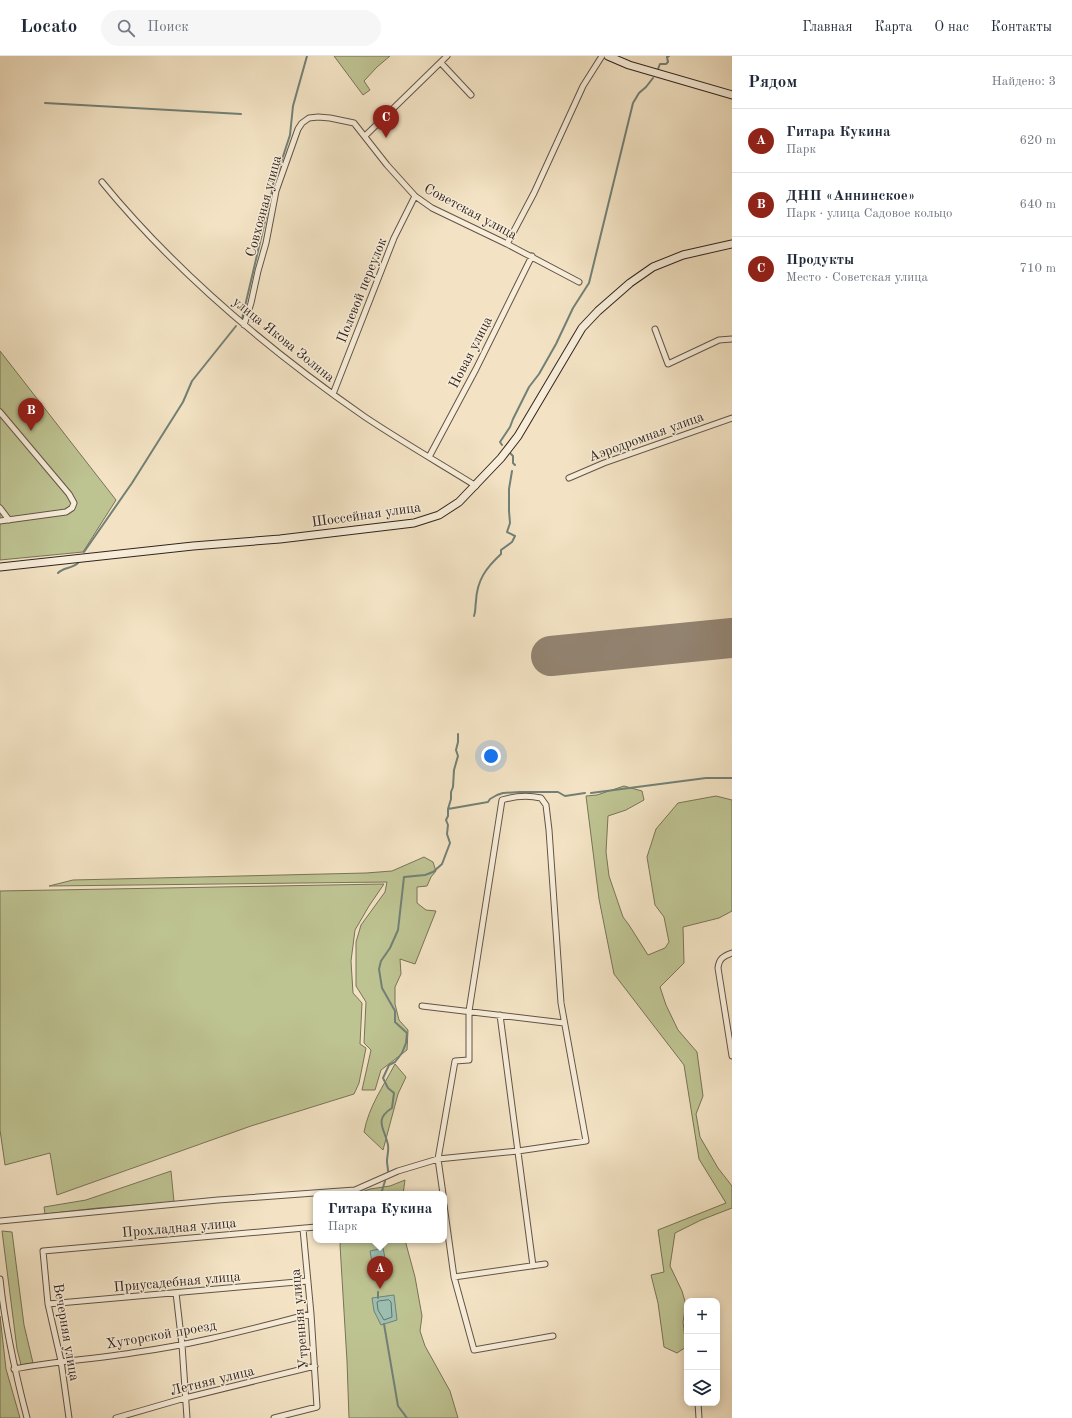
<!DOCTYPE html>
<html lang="ru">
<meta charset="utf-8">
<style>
:root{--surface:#fff;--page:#f6f6f7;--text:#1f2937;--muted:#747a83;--line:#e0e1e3;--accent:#8f2418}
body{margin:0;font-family:"Old Standard TT",serif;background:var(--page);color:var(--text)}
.controls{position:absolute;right:12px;bottom:12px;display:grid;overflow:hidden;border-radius:8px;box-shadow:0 2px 10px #0003}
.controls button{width:36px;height:36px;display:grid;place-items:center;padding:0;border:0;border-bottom:1px solid var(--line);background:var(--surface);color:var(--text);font:20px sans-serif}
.you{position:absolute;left:491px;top:700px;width:14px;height:14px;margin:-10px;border:3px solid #fff;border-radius:50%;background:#1a73e8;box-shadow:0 0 0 6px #1a73e833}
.badge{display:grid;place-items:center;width:26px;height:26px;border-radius:50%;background:var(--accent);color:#fff;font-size:13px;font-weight:700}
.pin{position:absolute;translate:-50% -33px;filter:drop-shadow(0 1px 2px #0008)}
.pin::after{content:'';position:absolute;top:21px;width:14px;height:12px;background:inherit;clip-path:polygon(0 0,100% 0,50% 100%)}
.popup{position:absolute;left:313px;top:1135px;width:134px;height:52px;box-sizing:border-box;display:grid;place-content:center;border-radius:8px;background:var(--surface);filter:drop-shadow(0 1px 3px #0005);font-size:13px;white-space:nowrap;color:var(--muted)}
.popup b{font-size:15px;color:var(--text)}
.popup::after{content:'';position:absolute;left:50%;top:100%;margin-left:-8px;border:8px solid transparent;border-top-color:var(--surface)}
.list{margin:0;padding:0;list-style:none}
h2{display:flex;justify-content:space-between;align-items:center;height:52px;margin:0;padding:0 16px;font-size:17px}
h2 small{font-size:13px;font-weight:400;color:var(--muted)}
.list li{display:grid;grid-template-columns:26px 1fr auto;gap:12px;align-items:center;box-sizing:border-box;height:64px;padding:0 16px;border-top:1px solid var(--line)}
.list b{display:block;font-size:15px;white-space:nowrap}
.list p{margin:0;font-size:13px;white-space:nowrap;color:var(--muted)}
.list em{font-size:13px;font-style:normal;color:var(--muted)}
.icon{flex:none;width:22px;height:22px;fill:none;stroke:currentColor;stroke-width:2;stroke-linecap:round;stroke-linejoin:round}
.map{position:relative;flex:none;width:732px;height:1362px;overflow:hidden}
header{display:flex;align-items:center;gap:24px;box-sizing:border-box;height:56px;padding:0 20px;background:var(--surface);border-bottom:1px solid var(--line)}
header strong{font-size:19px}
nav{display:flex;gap:22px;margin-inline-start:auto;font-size:14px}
.search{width:280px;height:36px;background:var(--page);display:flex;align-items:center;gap:10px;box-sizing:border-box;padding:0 14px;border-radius:22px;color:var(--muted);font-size:15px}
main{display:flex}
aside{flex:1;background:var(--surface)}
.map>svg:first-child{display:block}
</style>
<header>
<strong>Locato</strong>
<div class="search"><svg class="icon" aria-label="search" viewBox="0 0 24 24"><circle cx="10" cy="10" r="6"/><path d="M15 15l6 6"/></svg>Поиск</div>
<nav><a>Главная</a><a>Карта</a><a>О нас</a><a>Контакты</a></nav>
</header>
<main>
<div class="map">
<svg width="732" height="1362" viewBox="0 0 732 1362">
<rect width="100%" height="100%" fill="#f3e3c4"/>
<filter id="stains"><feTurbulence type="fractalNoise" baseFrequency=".005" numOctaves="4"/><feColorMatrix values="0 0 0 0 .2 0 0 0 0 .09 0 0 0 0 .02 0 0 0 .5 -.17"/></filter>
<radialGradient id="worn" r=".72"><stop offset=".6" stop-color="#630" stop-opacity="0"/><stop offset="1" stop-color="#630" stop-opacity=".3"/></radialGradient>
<path fill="#bec392" stroke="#787458" d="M334 0H390L377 11 364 25 370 34 363 39Z
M0 295 116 444 83 496 0 504Z
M624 730 642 735 644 744 626 754 608 760 606 796 609 820 623 861 629 869 648 899 665 892 669 886 664 861 655 849 647 801 656 773 678 747 716 740 732 744V855L719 862 683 871 684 907 660 931 666 949 678 974 697 996 703 1040 696 1058 700 1081 718 1112 732 1130V1152L701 1164 675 1177 670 1210 682 1235 686 1249 683 1266 686 1291 677 1297 664 1291 658 1247 651 1219 664 1216 658 1174 726 1147 699 1103 684 1009 614 918 599 843 586 740 597 739Z
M424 801 433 806 436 815 431 821 427 830 417 831V847L426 854 436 855 415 908 400 903 401 918 395 931V948L399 964 408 974 407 994 381 1014 375 1034H362L371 994 364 987 366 946 356 930V886L361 869 385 836 387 826 49 830 73 824 366 817 392 815Z
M384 828 369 850 355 874 351 905 353 937 362 947 360 988 366 992 359 1027 354 1038 251 1070 57 1139 50 1097 5 1109 0 1074V835Z
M395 1008 406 1021 398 1038 383 1094 364 1076C369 1050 383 1031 395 1008Z
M171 1115 174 1146 98 1152 45 1158 44 1151 86 1144Z
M405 1124 403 1138H356L370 1133 390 1130Z
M2 1175 12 1176 24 1269 33 1307 21 1309 17 1293Z
M341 1184H405L415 1221 422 1260 420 1275 425 1290 450 1335 458 1362H349L347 1305 340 1189Z
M0 1260 6 1313 20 1362H0Z"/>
<path fill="#9cbeb0" stroke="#728076" d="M383 1192 386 1207 381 1208V1210L386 1209 387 1212 379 1214 373 1212 370 1195Z
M394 1239 397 1264 381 1269 374 1255 372 1242Z"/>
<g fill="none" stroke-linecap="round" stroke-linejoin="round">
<path stroke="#687168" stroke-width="1" d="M389 1244 391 1246 392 1261 384 1264 378 1254 377 1246 379 1245Z"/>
<path stroke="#728076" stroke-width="2" d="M658 13 660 8H666L668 6 667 1 669 0
M45 47 241 58
M242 263 273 131 290 79 293 50 307 0
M502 389 500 386 510 371 513 363 529 331 539 318 556 288 573 252 589 227 633 47 639 37 646 31 653 22
M510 397 513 400V407L515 409
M84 496 132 427 183 346 192 325 236 270
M58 517C63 511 72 513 78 507
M474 560C476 555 475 551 476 545 477 524 486 512 501 498V494L512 486 515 480 507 476 510 467 509 455V433L512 415
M591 737 706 722H732
M448 753 488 746 490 743 497 739 503 737 520 736H558L565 740 585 737
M388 1115C388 1112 387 1108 387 1105 387 1100 389 1094 388 1089 385 1073 373 1064 392 1052L394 1037 388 1032 383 1022 389 1009 395 1006 402 997 406 987 407 977 395 966V955L382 932 379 913 381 905 390 892 398 874 404 821 425 819 433 816 442 808 450 787 447 778 448 769 446 764 448 760V753L451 743V736L453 731 454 714 458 700 456 694 458 686V678
M381 1138 385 1125
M375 1184 376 1185
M378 1236V1242
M384 1268 398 1350 407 1362"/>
<path stroke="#938472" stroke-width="40" d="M551 600 732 582"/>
<defs>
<path id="street" d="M441 7 471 39
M365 80 447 0
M102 126C175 215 270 295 365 361 401 385 439 407 476 430
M507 188 534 137 583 30 602 0
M244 269 251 247 258 215 266 187 276 135 298 73 302 67 309 62 318 61 330 62 354 67 387 109 415 140 432 152 507 188 579 226
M655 273 668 308 719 284 732 283
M333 338 394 182 415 140
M0 356 69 438 74 447 72 452 66 456 0 465
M429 401 476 313 532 200
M569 422 604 407 732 362
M0 452 9 464
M732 897C723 900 719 903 718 912L732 1000
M422 950 564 967
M500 959 533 1210
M444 1149 454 1221 474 1294 553 1280
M0 1165 218 1144 355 1134 398 1115 438 1103 518 1095 586 1085 561 947 549 774 546 749 541 742C527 739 515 740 502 744L469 955V1004L455 1005 438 1103 443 1138
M454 1221 545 1208
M0 1223C5 1271 15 1316 27 1362
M176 1237 182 1289 187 1362
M48 1248 308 1225
M14 1313C55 1305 97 1303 138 1296 197 1288 254 1272 311 1258
M698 1347 699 1362
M69 1362 61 1305 48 1248 43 1195 316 1171
M116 1362 185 1342 315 1310
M274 1362 317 1351 311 1258 303 1173"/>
<path id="secondary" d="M608 0 629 9 732 39
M0 511 193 490 280 483 414 467 439 459 459 446 501 402 518 380 582 272 598 255 630 227 653 211 683 199 732 188"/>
</defs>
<use href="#street" stroke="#635448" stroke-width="7"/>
<use href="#secondary" stroke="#33241f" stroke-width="9"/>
<use href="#street" stroke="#f7edd9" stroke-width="5"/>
<use href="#secondary" stroke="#f7edd9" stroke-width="7"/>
</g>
<g text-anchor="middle" stroke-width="3" stroke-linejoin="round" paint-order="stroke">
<g font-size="14" fill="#33241f" stroke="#f7edd9">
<text transform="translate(263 150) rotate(-75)" y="5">Совхозная улица</text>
<text transform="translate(471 155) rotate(28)" y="5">Советская улица</text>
<text transform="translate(361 234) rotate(-68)" y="5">Полевой переулок</text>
<text transform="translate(284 283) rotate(39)" y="5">улица Якова Золина</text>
<text transform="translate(470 296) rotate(-63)" y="5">Новая улица</text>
<text transform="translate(646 380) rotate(-20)" y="5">Аэродромная улица</text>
<text transform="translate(366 458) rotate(-8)" y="5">Шоссейная улица</text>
<text transform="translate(179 1171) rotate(-5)" y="5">Прохладная улица</text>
<text transform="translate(177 1225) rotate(-5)" y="5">Приусадебная улица</text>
<text transform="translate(299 1263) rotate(-95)" y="5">Утренняя улица</text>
<text transform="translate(67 1276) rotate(80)" y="5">Вечерняя улица</text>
<text transform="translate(161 1278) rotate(-10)" y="5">Хуторской проезд</text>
<text transform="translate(212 1324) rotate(-14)" y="5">Летняя улица</text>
</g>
</g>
<rect width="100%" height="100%" filter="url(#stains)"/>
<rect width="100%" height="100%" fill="url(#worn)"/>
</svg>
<div class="controls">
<button>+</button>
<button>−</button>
<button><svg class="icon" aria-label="layers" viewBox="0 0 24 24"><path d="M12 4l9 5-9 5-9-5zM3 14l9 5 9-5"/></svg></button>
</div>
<div class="you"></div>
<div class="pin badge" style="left:380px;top:1233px">A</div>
<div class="popup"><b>Гитара Кукина</b>Парк</div>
<div class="pin badge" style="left:31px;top:375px">B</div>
<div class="pin badge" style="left:386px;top:82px">C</div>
</div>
<aside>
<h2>Рядом<small>Найдено: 3</small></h2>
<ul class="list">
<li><span class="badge">A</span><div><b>Гитара Кукина</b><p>Парк</p></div><em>620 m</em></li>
<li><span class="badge">B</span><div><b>ДНП «Аннинское»</b><p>Парк · улица Садовое кольцо</p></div><em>640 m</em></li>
<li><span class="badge">C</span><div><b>Продукты</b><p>Место · Советская улица</p></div><em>710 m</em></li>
</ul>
</aside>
</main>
